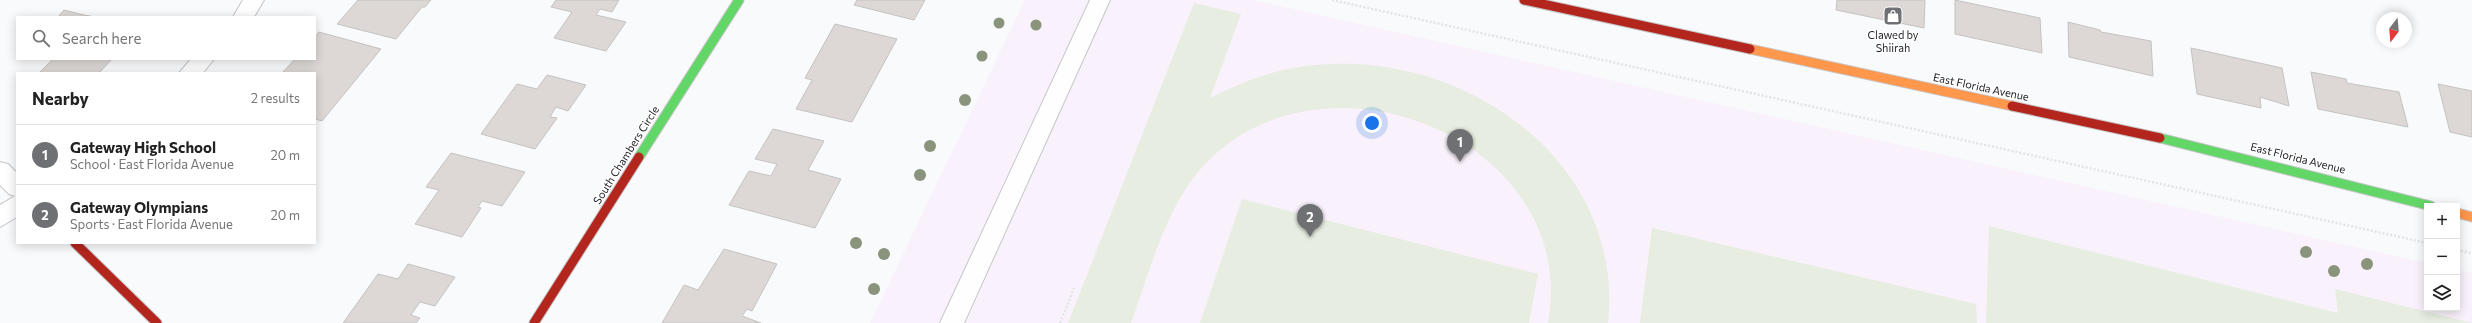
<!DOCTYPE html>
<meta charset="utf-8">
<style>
:root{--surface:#fff;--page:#f6f6f6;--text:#222;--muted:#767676;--line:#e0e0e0;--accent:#6f7073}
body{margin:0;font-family:Commissioner,sans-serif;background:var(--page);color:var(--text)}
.controls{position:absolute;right:12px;bottom:12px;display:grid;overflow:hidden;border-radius:0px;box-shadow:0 2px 10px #0003}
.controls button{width:36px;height:36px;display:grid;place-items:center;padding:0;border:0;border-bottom:1px solid var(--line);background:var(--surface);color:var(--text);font:20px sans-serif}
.compass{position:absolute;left:2376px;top:12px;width:36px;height:36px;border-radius:50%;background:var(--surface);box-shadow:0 2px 10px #0003;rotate:196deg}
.you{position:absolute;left:1372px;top:123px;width:14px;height:14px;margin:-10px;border:3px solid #fff;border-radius:50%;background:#1a73e8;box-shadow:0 0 0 6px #1a73e833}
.badge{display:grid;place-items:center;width:26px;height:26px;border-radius:50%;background:var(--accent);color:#fff;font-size:13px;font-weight:700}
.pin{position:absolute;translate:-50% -33px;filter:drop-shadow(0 1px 2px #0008)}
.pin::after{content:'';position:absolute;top:21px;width:14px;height:12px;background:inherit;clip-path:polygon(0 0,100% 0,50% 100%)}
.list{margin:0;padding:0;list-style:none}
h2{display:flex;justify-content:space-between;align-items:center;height:52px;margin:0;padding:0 16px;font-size:17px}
h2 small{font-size:13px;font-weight:400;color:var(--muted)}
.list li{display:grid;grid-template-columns:26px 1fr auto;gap:12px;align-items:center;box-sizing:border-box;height:60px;padding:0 16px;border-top:1px solid var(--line)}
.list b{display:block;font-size:15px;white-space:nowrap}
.list p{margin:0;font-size:13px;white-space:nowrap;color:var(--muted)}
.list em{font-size:13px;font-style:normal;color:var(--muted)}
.icon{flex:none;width:22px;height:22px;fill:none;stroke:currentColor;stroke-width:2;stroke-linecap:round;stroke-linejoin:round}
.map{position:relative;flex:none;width:2472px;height:323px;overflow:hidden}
.search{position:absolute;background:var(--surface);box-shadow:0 2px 10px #0003;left:16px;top:16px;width:300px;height:44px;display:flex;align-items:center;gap:10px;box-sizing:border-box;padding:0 14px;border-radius:0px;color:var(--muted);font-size:15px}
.panel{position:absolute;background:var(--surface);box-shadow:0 2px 10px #0003;left:16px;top:72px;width:300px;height:172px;border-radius:0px}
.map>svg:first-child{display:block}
</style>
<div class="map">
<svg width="2472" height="323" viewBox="0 0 2472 323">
<rect width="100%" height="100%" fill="#f9fafc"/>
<path fill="#f9f1fb" d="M1025 0H1253L2427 263V308H2457V270L2472 273V323H870Z"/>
<path fill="#e7ede0" d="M1194 3 1241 14 1210 98C1244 81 1278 68 1316 65 1465 50 1625 162 1608 323H1548C1580 144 1336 42 1213 156 1167 199 1152 265 1131 323H1068Z
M1242 199 1538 274 1529 323H1200Z
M1989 226 2338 313 2335 289 2472 323H1986Z
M1652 228 1976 304 1977 323H1640Z"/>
<path fill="#ddd8d6" stroke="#c4c3c2" d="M358 0H431L425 7H422L396 39 337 24Z
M556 0H619L612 12 600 9 596 15 626 22 606 51 554 38 572 12 551 7Z
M857 0H925L914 20 854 5Z
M1837 0H1925L1924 28 1836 10Z
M1955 0 2040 18 2042 53 1955 34Z
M64 10 84 15 95 17H58Z
M2068 22 2100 30 2101 32 2151 41 2153 76 2069 57Z
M835 24 897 39 852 122 796 109 812 80 805 78Z
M319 32 381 49 322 121 315 119V73H282L295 59H315V37Z
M2191 48 2282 68 2289 106 2260 97 2261 108 2197 94Z
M47 59H112L99 73H39L52 60Z
M2311 72 2346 79 2347 83 2399 92 2408 127 2318 109Z
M547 75 586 85 568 111 556 107 550 117 557 118 535 149 481 134 517 84 537 89Z
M2438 84 2472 91V137L2450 132Z
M773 129 824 141 808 170 841 179 815 228 729 205 749 171 771 176 777 164 755 159Z
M451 153 525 172 502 206 482 201 478 207 481 208 462 237 415 224 439 190 426 187Z
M724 249 777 264 752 311 747 309 742 316 761 323H662L684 285 698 290Z
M408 264 455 277 435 306 420 302 411 315 420 318 416 323H343L378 274 398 279Z"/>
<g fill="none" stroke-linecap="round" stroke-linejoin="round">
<defs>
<path id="lane" d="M1090 0H1110L964 323H940Z"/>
<path id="street" d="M243 0H264L254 17H233Z
M191 59H214L203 73H179Z
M0 162 8 164 17 173V217L0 227V205L15 196 9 194 0 185Z"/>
<path id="fast" d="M2160 138 2431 206
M639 157 739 0"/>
<path id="slow" d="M1750 49 2012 106
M2457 213 2472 217"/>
<path id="jam" d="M1524 0 1750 49
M2012 106 2160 138
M75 243 157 323
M534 323 639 157"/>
</defs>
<use href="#lane" stroke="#c6c6c9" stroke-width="2"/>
<use href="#street" stroke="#c6c6c9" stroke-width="2"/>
<use href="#fast" stroke="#c6c6c9" stroke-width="11"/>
<use href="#slow" stroke="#c6c6c9" stroke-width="11"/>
<use href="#jam" stroke="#c6c6c9" stroke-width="11"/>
<path stroke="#e4e4e4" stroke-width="2.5" stroke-dasharray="2 2" stroke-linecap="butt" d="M1332 0 2427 243
M2457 250 2472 253
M1060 323 1074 288"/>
<use href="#lane" fill="#fefeff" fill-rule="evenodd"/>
<use href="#street" fill="#fefeff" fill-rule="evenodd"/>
<use href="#fast" stroke="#63d668" stroke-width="9"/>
<use href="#slow" stroke="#ff974d" stroke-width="9"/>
<use href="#jam" stroke="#b3261e" stroke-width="9"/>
</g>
<g fill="#8a937b">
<circle cx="999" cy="23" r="5.5"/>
<circle cx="1036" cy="25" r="5.5"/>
<circle cx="982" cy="56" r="5.5"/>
<circle cx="965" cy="100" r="6"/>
<circle cx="930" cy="146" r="6"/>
<circle cx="920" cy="175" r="6"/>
<circle cx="856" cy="243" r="6"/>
<circle cx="2306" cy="252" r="6"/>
<circle cx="884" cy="254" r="6"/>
<circle cx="2367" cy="264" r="6"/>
<circle cx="2334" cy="271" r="6"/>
<circle cx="874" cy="289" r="6"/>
</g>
<defs>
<symbol id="shop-square" viewBox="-11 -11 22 22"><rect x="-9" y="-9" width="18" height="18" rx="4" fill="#6f7073" stroke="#fff"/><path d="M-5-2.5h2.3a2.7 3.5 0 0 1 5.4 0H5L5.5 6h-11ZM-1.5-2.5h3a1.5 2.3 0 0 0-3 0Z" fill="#fff"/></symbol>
</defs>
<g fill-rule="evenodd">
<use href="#shop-square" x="1882" y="5" width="22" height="22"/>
</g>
<g text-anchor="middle" stroke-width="3" stroke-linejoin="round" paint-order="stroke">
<g font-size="11" fill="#242529" stroke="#fff">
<text x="1893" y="39">Clawed by<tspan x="1893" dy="13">Shiirah</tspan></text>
</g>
<g font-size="11" fill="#242529" stroke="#fff">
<text transform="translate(1981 87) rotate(12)" y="4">East Florida Avenue</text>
<text transform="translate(626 155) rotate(-58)" y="4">South Chambers Circle</text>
<text transform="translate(2298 158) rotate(14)" y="4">East Florida Avenue</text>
</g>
</g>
</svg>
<div class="controls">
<button>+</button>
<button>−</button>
<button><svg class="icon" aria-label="layers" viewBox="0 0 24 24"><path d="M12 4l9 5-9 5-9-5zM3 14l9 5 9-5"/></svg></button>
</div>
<svg class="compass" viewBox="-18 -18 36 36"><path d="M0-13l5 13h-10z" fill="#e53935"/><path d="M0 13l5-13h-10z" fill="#767676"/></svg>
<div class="you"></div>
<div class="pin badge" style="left:1460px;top:162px">1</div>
<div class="pin badge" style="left:1310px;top:237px">2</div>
<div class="search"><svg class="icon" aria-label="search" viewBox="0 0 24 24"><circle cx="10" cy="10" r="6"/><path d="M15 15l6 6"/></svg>Search here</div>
<section class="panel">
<h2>Nearby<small>2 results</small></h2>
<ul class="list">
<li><span class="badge">1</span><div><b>Gateway High School</b><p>School · East Florida Avenue</p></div><em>20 m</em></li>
<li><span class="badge">2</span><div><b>Gateway Olympians</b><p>Sports · East Florida Avenue</p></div><em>20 m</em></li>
</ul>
</section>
</div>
